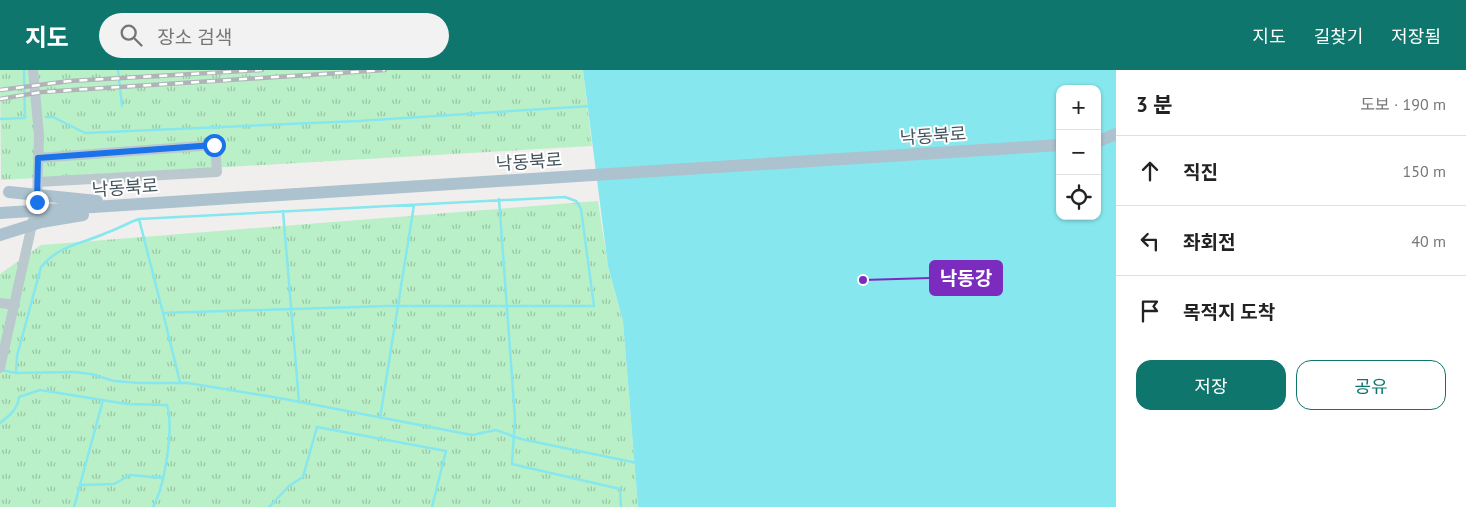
<!DOCTYPE html>
<html lang="ko">
<meta charset="utf-8">
<style>
:root{--surface:#fff;--page:#f2f2f2;--text:#222;--muted:#767676;--line:#e0e0e0;--accent:#0f766e}
body{margin:0;font-family:"PT Sans","Noto Sans KR",sans-serif;background:var(--page);color:var(--text)}
.controls{position:absolute;right:15px;top:15px;display:grid;overflow:hidden;border-radius:10px;box-shadow:0 1px 4px #0004}
.controls button{width:45px;height:45px;display:grid;place-items:center;padding:0;border:0;border-bottom:1px solid var(--line);background:var(--surface);color:var(--text);font:25px sans-serif}
.stop{position:absolute;width:15px;height:15px;margin:-11px;border:4px solid #1a73e8;border-radius:50%;background:#fff}
.stop.end{background:#1a73e8;border-color:#fff;box-shadow:0 1px 5px #0008}
.list{margin:0;padding:0;list-style:none}
h2{display:flex;justify-content:space-between;align-items:center;height:65px;margin:0;padding:0 20px;font-size:21px}
h2 small{font-size:16px;font-weight:400;color:var(--muted)}
.list li{display:grid;grid-template-columns:32px 1fr auto;gap:15px;align-items:center;box-sizing:border-box;height:70px;padding:0 20px;border-top:1px solid var(--line)}
.list b{display:block;font-size:19px;white-space:nowrap}
.list em{font-size:16px;font-style:normal;color:var(--muted)}
.actions{display:flex;gap:10px;padding:15px 20px}
.actions a{flex:1;padding:11px 0;border:1px solid var(--accent);border-radius:15px;text-align:center;font-size:18px;color:var(--accent)}
.actions .main{background:var(--accent);color:#fff}
.icon{flex:none;width:28px;height:28px;fill:none;stroke:currentColor;stroke-width:2;stroke-linecap:round;stroke-linejoin:round}
.map{position:relative;flex:none;width:1116px;height:437px;overflow:hidden}
header{display:flex;align-items:center;gap:30px;box-sizing:border-box;height:70px;padding:0 25px;background:var(--accent);color:#fff}
header strong{font-size:24px}
nav{display:flex;gap:28px;margin-inline-start:auto;font-size:18px}
.search{width:350px;height:45px;background:var(--page);display:flex;align-items:center;gap:12px;box-sizing:border-box;padding:0 18px;border-radius:28px;color:var(--muted);font-size:19px}
main{display:flex}
aside{flex:1;background:var(--surface)}
.map>svg:first-child{display:block}
</style>
<header>
<strong>지도</strong>
<div class="search"><svg class="icon" aria-label="search" viewBox="0 0 24 24"><circle cx="10" cy="10" r="6"/><path d="M15 15l6 6"/></svg>장소 검색</div>
<nav><a>지도</a><a>길찾기</a><a>저장됨</a></nav>
</header>
<main>
<div class="map">
<svg width="1116" height="437" viewBox="0 0 1116 437">
<defs>
<pattern id="grass-tufts" width="24" height="20" patternUnits="userSpaceOnUse" patternTransform="scale(1.25)"><rect width="24" height="20" fill="#baf0c7"/><path d="M3 7l-1-3M5 7V3M7 7l1-3M15 17l-1-3M17 17v-4M19 17l1-3" fill="none" stroke="#99c5a5"/></pattern>
</defs>
<rect width="100%" height="100%" fill="#f1eeee"/>
<path fill="url(#grass-tufts)" d="M0 0H583L592 76 1 110Z
M598 131 608 196 623 251 638 437H0V204L41 175Z"/>
<path fill="#86e7ee" fill-rule="evenodd" d="M583 0H1116V437H638L623 251 608 196ZM1060 19H1097V146H1060Z"/>
<g fill="none" stroke-linecap="round" stroke-linejoin="round">
<path stroke="#86e7ee" stroke-width="2.5" d="M118 0 122 36
M46 47H53L85 63 358 51 590 36
M0 49 25 48 24 0
M499 129 515 348 512 394 620 419 621 437
M283 141 299 332
M163 243 180 312
M1 300 16 303 74 302 91 304 114 311 139 313H188L279 328 472 365 496 360 521 369 637 393
M16 303 17 286 41 197C59 175 82 174 106 163 118 159 127 153 139 149L163 243 389 236H594L581 139 576 131 565 127 139 149
M380 348 414 135
M0 353C9 346 18 339 19 327L40 320 127 334 167 335C174 358 165 415 153 437
M80 415 114 414 130 405 163 408
M74 437 103 330
M269 437 289 416 303 407 317 357 446 381 432 437"/>
<path stroke="#bbc8ce" stroke-width="10" d="M38 112 217 102 215 75 38 88
M0 233 15 235
M0 298 37 132 39 65 33 0"/>
<path stroke="#acc2ce" stroke-width="12" d="M1097 72 1116 64"/>
<defs>
<path id="rail" d="M0 20 70 11 262 0
M0 29 42 22 385 0"/>
</defs>
<use href="#rail" stroke="#b0b4b8" stroke-width="4.5"/>
<use href="#rail" stroke="#fff" stroke-width="2.5" stroke-dasharray="8" stroke-linecap="butt"/>
<path stroke="#acc2ce" stroke-width="12" d="M9 122 97 131
M0 143 1060 75
M0 165 41 152 83 145"/>
</g>
<g fill="none" stroke-linecap="round" stroke-linejoin="round">
<path stroke="#1a73e8" stroke-width="6" d="M37 132 38 88 214 75"/>
</g>
<g text-anchor="middle" stroke-width="4" stroke-linejoin="round" paint-order="stroke">
<g font-size="18" fill="#45545c" stroke="#fff">
<text transform="translate(933 66) rotate(-4)" y="6">낙동북로</text>
<text transform="translate(529 92) rotate(-4)" y="6">낙동북로</text>
<text transform="translate(125 118) rotate(-4)" y="6">낙동북로</text>
</g>
</g>
<path fill="none" stroke="#7b2cbf" stroke-width="2" d="M863 210L930 208"/>
<circle fill="#7b2cbf" stroke="#fff" stroke-width="2" cx="863" cy="210" r="5"/>
<rect fill="#7b2cbf" stroke="#7b2cbf" stroke-width="2" x="930" y="191" width="72" height="34" rx="5"/>
<g font-size="19" text-anchor="middle" font-weight="bold" fill="#fff">
<text x="966" y="215">낙동강</text>
</g>
</svg>
<div class="controls">
<button>+</button>
<button>−</button>
<button><svg class="icon" aria-label="locate" viewBox="0 0 24 24"><circle cx="12" cy="12" r="6"/><path d="M12 2v4M12 18v4M2 12h4M18 12h4"/></svg></button>
</div>
<div class="stop" style="left:214px;top:75px"></div>
<div class="stop end" style="left:37px;top:132px"></div>
</div>
<aside>
<h2>3 분<small>도보 · 190 m</small></h2>
<ul class="list">
<li><svg class="icon" aria-label="ahead" viewBox="0 0 24 24"><path d="M12 20V5M6 11l6-6 6 6"/></svg><div><b>직진</b></div><em>150 m</em></li>
<li><svg class="icon" aria-label="left" viewBox="0 0 24 24"><path d="M17 20v-9H6M10 6l-5 5 5 5"/></svg><div><b>좌회전</b></div><em>40 m</em></li>
<li><svg class="icon" aria-label="arrive" viewBox="0 0 24 24"><path d="M6 21V4h12l-3 4 3 4H6"/></svg><div><b>목적지 도착</b></div></li>
</ul>
<div class="actions"><a class="main">저장</a><a>공유</a></div>
</aside>
</main>
